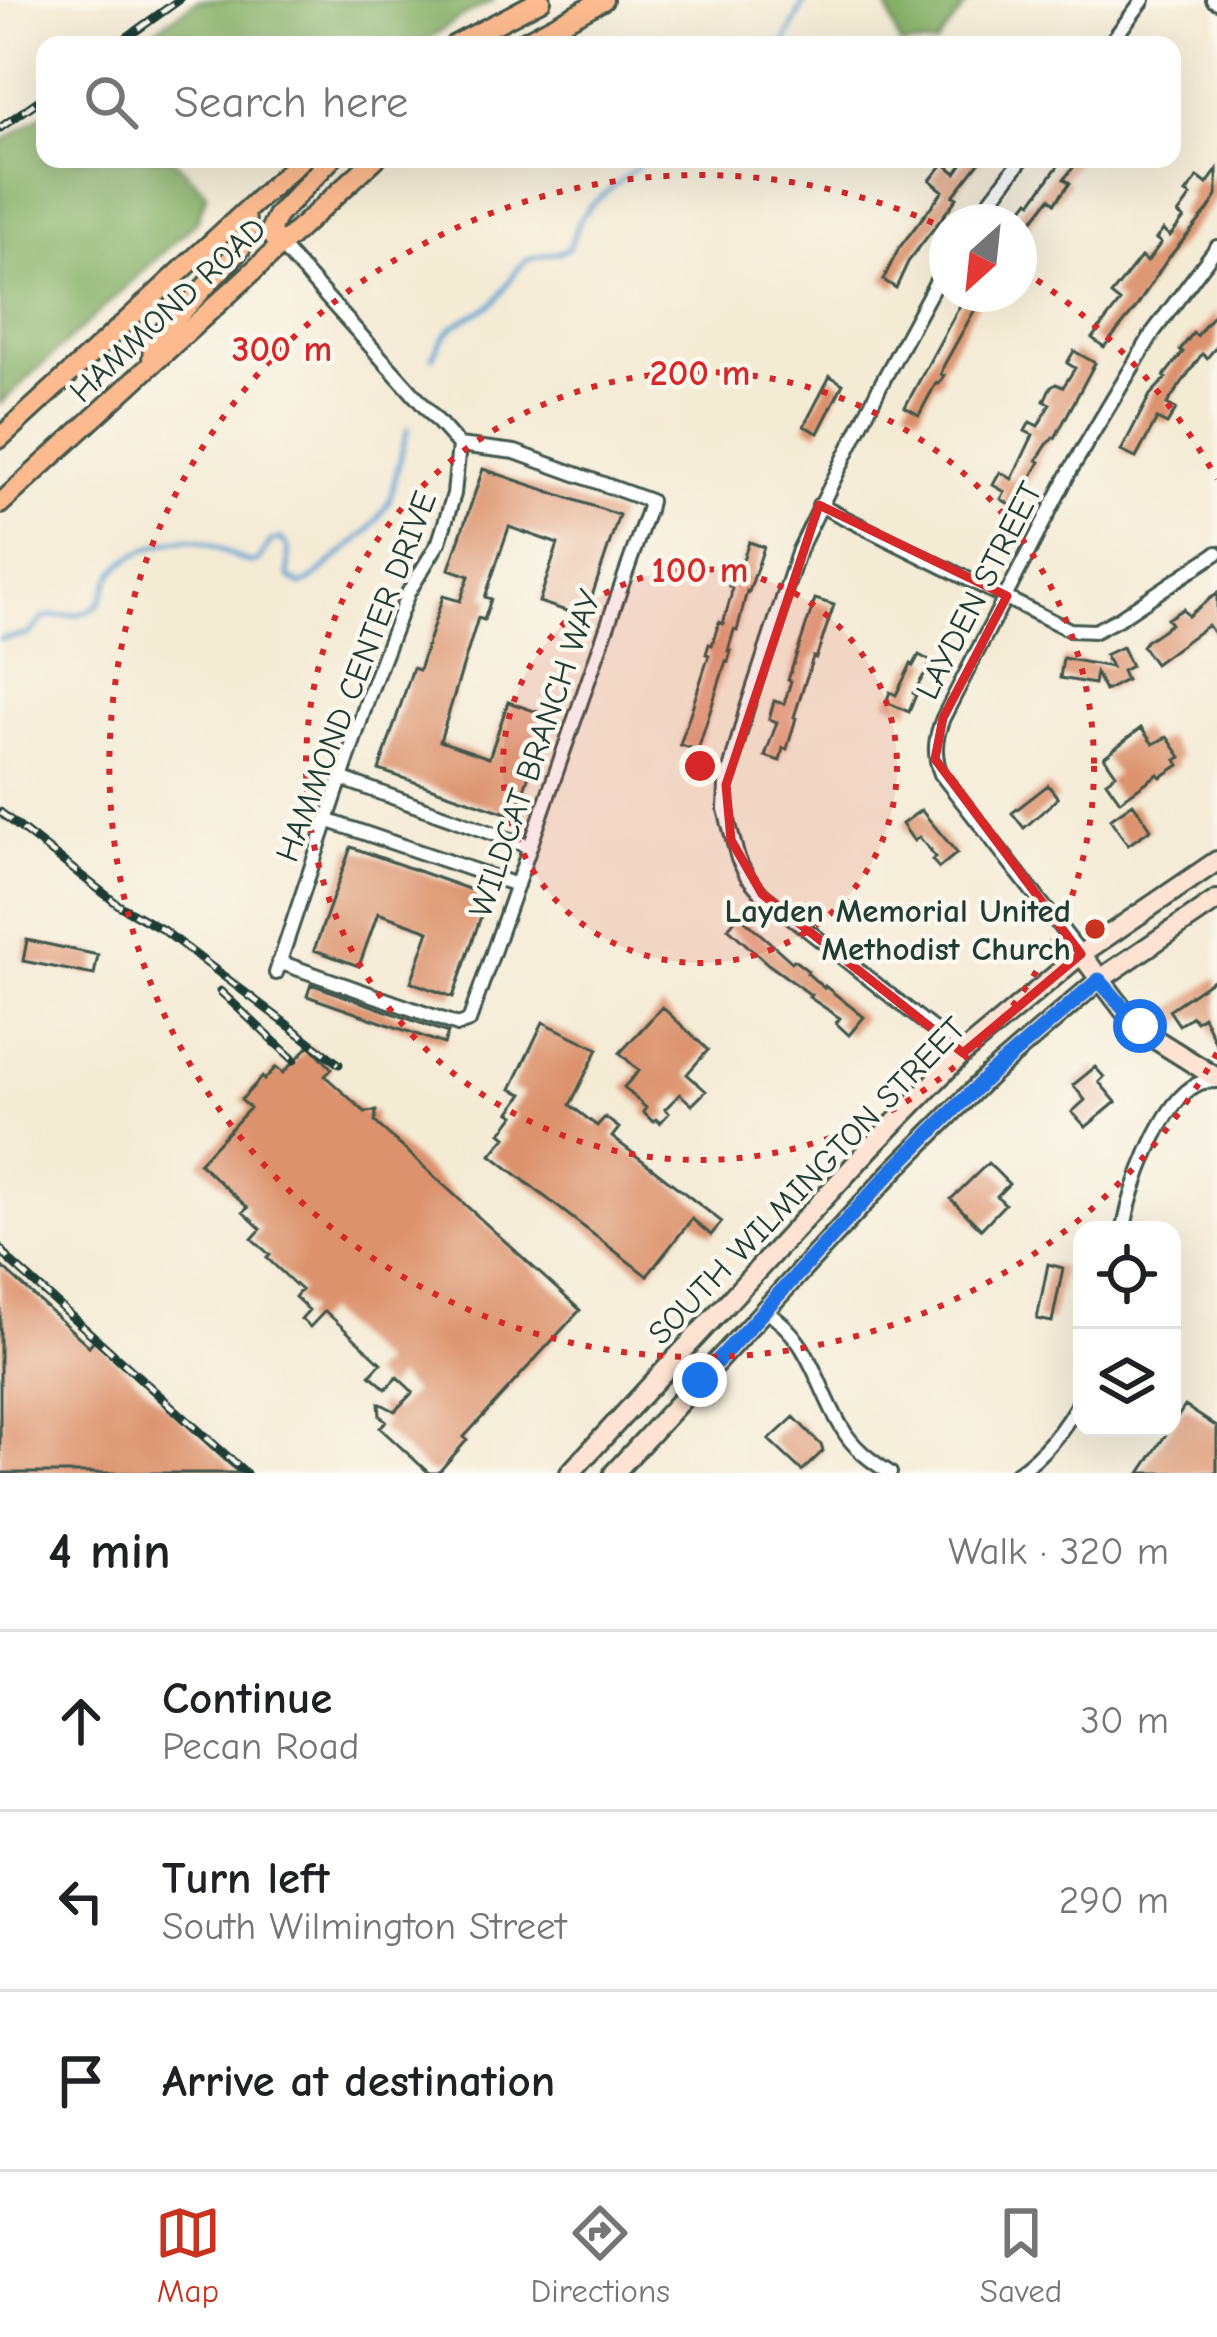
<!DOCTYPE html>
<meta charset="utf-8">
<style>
:root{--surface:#fff;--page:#f2f2f2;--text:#202124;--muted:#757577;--line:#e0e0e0;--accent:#c8321e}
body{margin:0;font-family:"Comic Neue",sans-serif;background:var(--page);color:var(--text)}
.controls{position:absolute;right:36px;bottom:36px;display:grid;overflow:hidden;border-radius:24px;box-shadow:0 12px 48px #0002}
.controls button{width:108px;height:108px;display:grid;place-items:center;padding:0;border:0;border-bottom:3px solid var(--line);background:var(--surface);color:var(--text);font:60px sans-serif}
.compass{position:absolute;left:929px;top:204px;width:108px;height:108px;border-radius:50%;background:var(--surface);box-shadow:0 12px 48px #0002;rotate:207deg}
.stop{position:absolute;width:36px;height:36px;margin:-27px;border:9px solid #1a73e8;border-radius:50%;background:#fff}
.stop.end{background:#1a73e8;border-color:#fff;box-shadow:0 3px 12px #0008}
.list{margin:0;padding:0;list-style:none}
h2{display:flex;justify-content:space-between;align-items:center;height:156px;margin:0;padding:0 48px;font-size:51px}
h2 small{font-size:39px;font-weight:400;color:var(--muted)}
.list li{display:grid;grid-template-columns:78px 1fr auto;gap:36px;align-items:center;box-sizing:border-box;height:180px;padding:0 48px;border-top:3px solid var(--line)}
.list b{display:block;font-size:45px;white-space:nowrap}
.list p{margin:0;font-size:39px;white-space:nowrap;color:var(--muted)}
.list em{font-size:39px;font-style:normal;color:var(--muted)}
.icon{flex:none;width:66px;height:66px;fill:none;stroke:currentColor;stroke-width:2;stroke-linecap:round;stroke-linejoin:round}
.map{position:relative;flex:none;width:1217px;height:1473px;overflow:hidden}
.search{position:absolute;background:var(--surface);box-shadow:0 12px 48px #0002;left:36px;right:36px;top:36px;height:132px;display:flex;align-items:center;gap:30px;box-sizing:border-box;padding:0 42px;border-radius:24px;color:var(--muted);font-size:45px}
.sheet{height:696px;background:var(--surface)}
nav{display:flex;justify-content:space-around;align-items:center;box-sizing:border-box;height:168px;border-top:3px solid var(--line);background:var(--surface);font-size:33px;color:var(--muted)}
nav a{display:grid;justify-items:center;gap:6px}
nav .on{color:var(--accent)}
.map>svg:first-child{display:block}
</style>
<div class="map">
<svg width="1217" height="1473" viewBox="0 0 1217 1473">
<rect width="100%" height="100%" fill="#fbf7ec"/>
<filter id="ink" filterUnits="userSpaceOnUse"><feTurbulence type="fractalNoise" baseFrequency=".00833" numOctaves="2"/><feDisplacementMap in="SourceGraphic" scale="24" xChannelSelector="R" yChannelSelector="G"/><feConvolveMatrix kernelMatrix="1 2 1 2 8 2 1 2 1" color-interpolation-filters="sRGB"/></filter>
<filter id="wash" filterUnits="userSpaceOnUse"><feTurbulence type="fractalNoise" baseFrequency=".004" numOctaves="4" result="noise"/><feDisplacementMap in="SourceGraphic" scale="48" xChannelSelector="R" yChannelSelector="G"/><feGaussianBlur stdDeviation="2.7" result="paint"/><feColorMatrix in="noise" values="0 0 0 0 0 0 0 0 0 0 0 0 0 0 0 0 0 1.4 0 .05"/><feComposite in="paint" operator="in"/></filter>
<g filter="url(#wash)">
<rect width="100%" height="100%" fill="#f4ebd5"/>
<path fill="#86b168" stroke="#52774e" stroke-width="3" d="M198 0H495L456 20 420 45H139L151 33Z
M885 0H970L936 45H900Z
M45 113V159H173L207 193 197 221 0 404V143Z"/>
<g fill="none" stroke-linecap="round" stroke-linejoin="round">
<path stroke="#5ca1d1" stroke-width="4.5" d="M784 45 805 0
M432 357C440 342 447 329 462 321 473 314 485 311 495 301 508 289 514 265 532 258 544 254 555 255 569 248L580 219 590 206 647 159
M0 639 28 635 44 618C62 613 83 619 98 604 105 597 105 588 110 579 122 555 166 538 192 540 214 542 232 559 253 563L258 561 271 541 281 539 288 547 289 577 301 585 310 581 369 530 389 502 408 428"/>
</g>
<g id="blocks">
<path fill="#dc926c" d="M966 159H982L953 196 957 198 908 262 896 288 883 280 899 248 943 191 930 180 944 163 956 173Z
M1063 159H1080L1064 179 1070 183 1055 203 1050 198 1019 238V219L1016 217 1029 200 1032 202Z
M1217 170V196L1208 210 1167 260 1135 309 1104 347 1092 338 1120 302 1111 295 1141 257 1147 262 1161 243 1156 239 1163 230 1170 236 1184 218 1178 214 1191 196 1186 193 1198 177 1207 184Z
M966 294 979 302 944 365 941 374 944 375 939 384 936 383 919 415 905 407Z
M1217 310V346L1207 358 1202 354 1167 404 1176 409 1167 424 1157 419 1136 458 1121 451 1150 395 1166 378 1164 376 1183 352 1180 350 1193 333 1197 336Z
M1074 351 1095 363 1055 438 1053 437 1048 443 1037 460 1040 462 1014 507 1001 499 1005 492 993 485 1000 472 1012 479 1033 435 1025 431 1030 422 1038 426 1050 404 1044 401 1050 388 1056 384 1063 387 1075 368 1067 363Z
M830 376 843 384 818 433 804 426Z
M483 469 619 515 585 617 539 602 558 544 509 527 485 597 491 599 484 620 478 618 440 741 489 758 508 702 549 716 515 816 379 770 413 668 419 670 443 596 460 601 469 576 449 569Z
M749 542 764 547 749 592 747 591 737 631 734 630 728 651H731L728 662 726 661 698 750 680 745 709 655 706 654 709 644 712 645 719 622 723 624 731 596 732 586H729L732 575 737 577Z
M1217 593V638L1208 625 1155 664 1142 646 1146 641 1171 624 1167 619 1183 609 1188 616Z
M815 599 834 605 816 658 813 657 794 717 796 718 787 749 783 748 780 761 765 756 777 722 769 719 774 701 784 704 791 681 788 680Z
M1122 647 1131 666 1122 671 1126 680 1105 691 1096 673 1094 684 1060 678 1063 658 1111 667 1105 655Z
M919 655 932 662 913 693 916 695 909 712 886 702 890 692 896 695 911 664 913 666Z
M1141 728 1153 744 1167 737 1181 757 1176 760 1179 765 1161 777 1158 774 1120 801 1106 781 1116 774 1104 757Z
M1048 785 1058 798 1024 828 1012 813Z
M1133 803 1151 829 1128 845 1110 819Z
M921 810 957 853 939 868 932 860 935 857 930 851 932 849 930 850 919 837 914 841 902 824Z
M351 847 488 896 453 997 411 982 429 931 378 913 359 966 314 950Z
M739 915 792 962 794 960 808 971 807 973 824 988 825 986 864 1017 849 1035 836 1023 840 1018 809 997 811 995 768 964 728 928Z
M27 940 98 955 94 975 23 961Z
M1217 977V1046L1203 1016 1196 1021 1192 1016 1179 1025 1169 1010Z
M311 984 448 1033 444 1044 307 996Z
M662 1007 708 1050 687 1074 706 1091 692 1105 680 1094 665 1109 669 1113 660 1123 656 1119 653 1122 643 1112 646 1108 624 1087 639 1071 620 1053Z
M543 1022 598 1049 570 1105 597 1126 605 1117 619 1128 612 1137 722 1222 711 1235 692 1219 647 1276 491 1155 506 1137 501 1133 515 1115 510 1112 523 1094 511 1089Z
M310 1045 332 1069 325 1076 365 1112 376 1111 375 1122 580 1310 464 1437 467 1440 438 1473H429L380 1428 386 1421 380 1416 379 1403 395 1411 413 1392 397 1377 386 1389 370 1375 381 1363 325 1311 310 1327 301 1319 309 1310 295 1297 301 1290 267 1258 270 1255 252 1239 261 1229 243 1212 248 1208 199 1163 250 1108 241 1100 262 1077 264 1080 276 1067 283 1073Z
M1095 1067 1104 1077 1099 1082 1116 1102 1086 1127 1072 1112 1085 1100 1073 1085Z
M988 1163 1009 1184 997 1196 1005 1204 981 1229 951 1199Z
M1048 1264 1063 1268 1052 1322 1037 1319Z
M0 1265 89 1346 94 1340 239 1473H0Z
M1185 1406 1217 1427V1473H1140Z
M794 1417 821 1445 823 1451 802 1471 769 1440Z"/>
</g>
</g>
<g filter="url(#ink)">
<use href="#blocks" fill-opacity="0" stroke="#3f574c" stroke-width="3"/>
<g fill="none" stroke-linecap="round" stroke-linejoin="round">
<defs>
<path id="street" d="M1213 0 1217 2
M1109 45 1143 0
M974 222 1022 159
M947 262 880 386 799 550 746 711 726 785 725 809 738 859 747 876 762 894 963 1053
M819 505 1070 630 1095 631 1118 619 1217 553
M340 778 530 847
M326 820 517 885
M1081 954 941 774C933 754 935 738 943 718L1070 471 1154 331 1217 247
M279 962 458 1025 469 1021 648 510 650 501 515 452 459 445
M276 973 370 692 408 593 439 542 454 494 459 445 280 245
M1124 1230C1129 1192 1161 1101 1198 1084 1202 1082 1212 1081 1217 1081
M765 1311C810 1337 817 1387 842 1428 853 1448 871 1461 890 1473
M1017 1473C1046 1453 1066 1427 1082 1396"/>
<path id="secondary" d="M1081 954 1129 1017 1158 1041 1217 1078
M570 1473 872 1146 963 1053 1081 954 1217 861
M614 1473 894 1170 989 1075 1099 980 1217 900"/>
<path id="primary" d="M455 45 541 0
M518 45 603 0
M280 245 271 234 272 226 277 216 331 159
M152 361 153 343 240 249 247 234 245 212
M0 438 302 159
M0 504 375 159"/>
</defs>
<use href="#street" stroke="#3f574c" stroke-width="18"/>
<use href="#secondary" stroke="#3f574c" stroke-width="24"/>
<use href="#primary" stroke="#3f574c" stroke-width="24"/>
<use href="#street" stroke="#fff" stroke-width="12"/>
<use href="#secondary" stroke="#fee3d2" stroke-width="18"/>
<use href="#primary" stroke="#fcba8e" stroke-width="18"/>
<defs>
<path id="rail" d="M116 45 179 0
M0 128 45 96
M0 812 120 906 163 930 339 1064
M220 991 294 1060
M0 1248 12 1263 246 1473"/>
</defs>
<use href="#rail" stroke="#1f3d34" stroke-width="9"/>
<use href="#rail" stroke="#fbf7ec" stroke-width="4.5" stroke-dasharray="14" stroke-linecap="butt"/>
</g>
</g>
<g fill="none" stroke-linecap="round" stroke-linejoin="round" filter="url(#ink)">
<path stroke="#1a73e8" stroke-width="15" d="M700 1380 893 1170 989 1075 1099 980 1140 1026"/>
</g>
<path fill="none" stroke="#d62828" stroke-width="9" stroke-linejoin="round" d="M819 505 1007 596 943 718 935 759 1081 954 963 1053 762 894 731 840 726 785Z"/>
<circle cx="700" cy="766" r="197" fill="#d62828" fill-opacity=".12"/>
<g fill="none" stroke="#d62828" stroke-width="6" stroke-dasharray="6 12">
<circle cx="700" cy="766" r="197"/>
<circle cx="700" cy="766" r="394"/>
<path d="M1217 1053A591 591 0 1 1 945 228M1022 270A591 591 0 0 1 1217 479"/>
</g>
<circle fill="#c8321e" stroke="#fbf7ec" stroke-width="4.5" cx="1095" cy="929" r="12"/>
<g text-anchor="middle" stroke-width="9" stroke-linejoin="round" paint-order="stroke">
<g font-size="33" fill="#1f3d34" stroke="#fbf7ec">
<text transform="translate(167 309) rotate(-43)" y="12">HAMMOND ROAD</text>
<text transform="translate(978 590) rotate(-63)" y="12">LAYDEN STREET</text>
<text transform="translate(355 676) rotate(-69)" y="12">HAMMOND CENTER DRIVE</text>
<text transform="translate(534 753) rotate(-71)" y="12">WILDCAT BRANCH WAY</text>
<text transform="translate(806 1180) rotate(-46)" y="12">SOUTH WILMINGTON STREET</text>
</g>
<g font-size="33" font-weight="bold" fill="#1f3d34" stroke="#fbf7ec" text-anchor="end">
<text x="1071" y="922">Layden Memorial United<tspan x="1071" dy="38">Methodist Church</tspan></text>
</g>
</g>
<circle cx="700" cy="766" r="18" fill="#d62828" stroke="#fbf7ec" stroke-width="6"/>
<g font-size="36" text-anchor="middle" font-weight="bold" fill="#d62828" stroke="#fbf7ec" stroke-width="9" stroke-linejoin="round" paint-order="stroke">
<text x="282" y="361">300 m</text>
<text x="700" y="385">200 m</text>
<text x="700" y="582">100 m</text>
</g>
</svg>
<div class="controls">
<button><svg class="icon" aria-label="locate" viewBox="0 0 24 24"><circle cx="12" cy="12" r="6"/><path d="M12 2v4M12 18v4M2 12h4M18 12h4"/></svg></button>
<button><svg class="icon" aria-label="layers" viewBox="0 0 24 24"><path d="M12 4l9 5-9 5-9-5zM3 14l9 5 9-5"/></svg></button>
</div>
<svg class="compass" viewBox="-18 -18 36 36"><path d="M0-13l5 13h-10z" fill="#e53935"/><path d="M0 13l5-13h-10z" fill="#757577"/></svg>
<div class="stop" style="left:1140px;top:1026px"></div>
<div class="stop end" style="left:700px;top:1380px"></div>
<div class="search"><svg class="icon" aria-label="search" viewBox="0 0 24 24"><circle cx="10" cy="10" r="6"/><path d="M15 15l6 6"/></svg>Search here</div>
</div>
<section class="sheet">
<h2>4 min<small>Walk · 320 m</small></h2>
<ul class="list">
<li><svg class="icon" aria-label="ahead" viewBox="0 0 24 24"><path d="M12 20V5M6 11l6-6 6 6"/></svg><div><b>Continue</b><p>Pecan Road</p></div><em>30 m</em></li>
<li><svg class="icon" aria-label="left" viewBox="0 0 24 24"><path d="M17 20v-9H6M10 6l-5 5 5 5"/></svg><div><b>Turn left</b><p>South Wilmington Street</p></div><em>290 m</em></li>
<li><svg class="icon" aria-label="arrive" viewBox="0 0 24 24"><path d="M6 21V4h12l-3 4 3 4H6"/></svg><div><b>Arrive at destination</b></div></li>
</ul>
</section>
<nav>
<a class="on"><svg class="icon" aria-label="map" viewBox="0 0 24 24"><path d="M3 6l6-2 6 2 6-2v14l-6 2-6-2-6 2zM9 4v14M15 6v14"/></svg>Map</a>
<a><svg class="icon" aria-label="directions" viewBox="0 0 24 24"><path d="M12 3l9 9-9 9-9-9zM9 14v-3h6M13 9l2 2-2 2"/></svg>Directions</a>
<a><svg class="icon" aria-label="saved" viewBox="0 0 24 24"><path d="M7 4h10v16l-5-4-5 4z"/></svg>Saved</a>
</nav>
